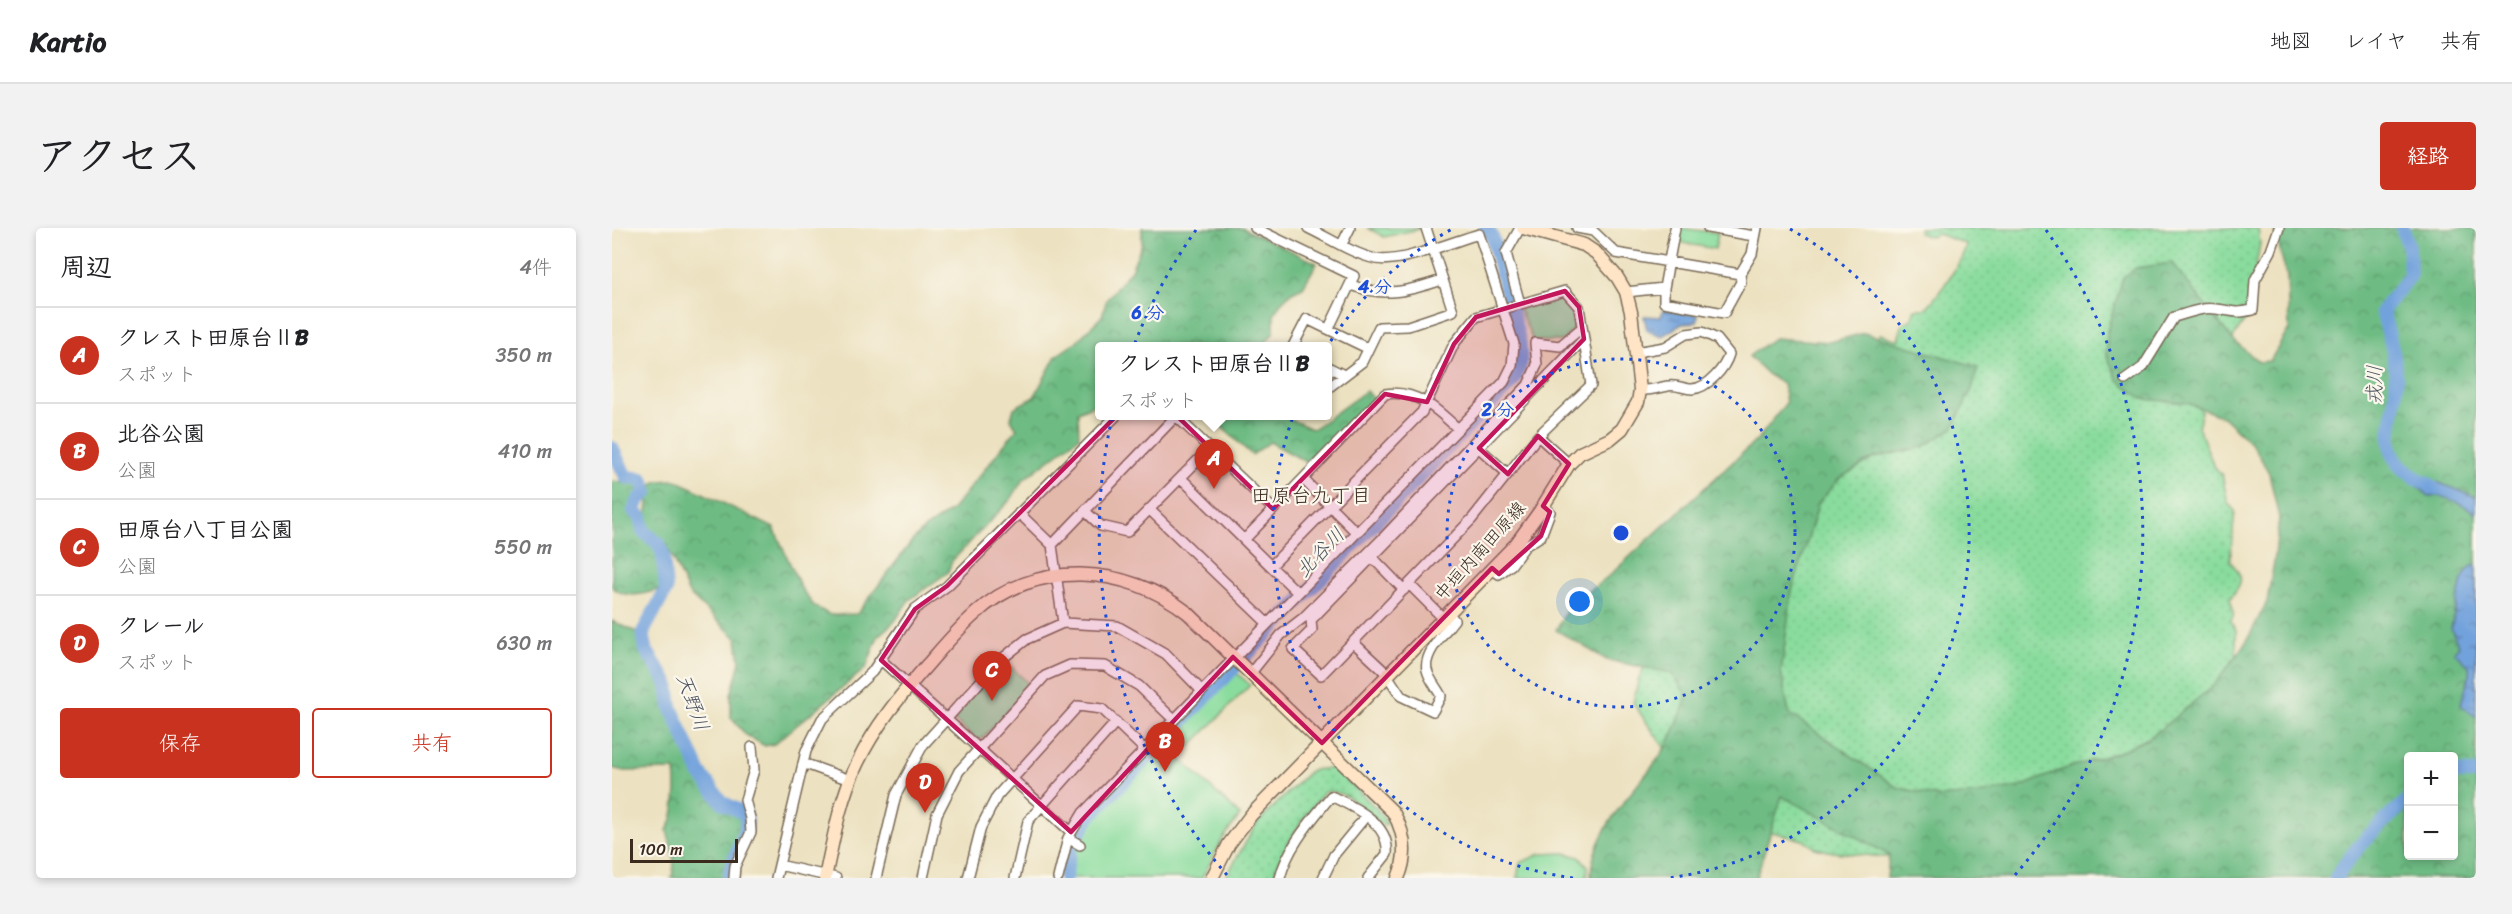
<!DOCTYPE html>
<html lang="ja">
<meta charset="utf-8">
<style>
:root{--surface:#fff;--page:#f2f2f2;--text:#202124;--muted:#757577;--line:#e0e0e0;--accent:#c8321e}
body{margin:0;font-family:Sriracha,"Klee One",sans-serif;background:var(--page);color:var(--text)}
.controls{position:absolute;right:18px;bottom:18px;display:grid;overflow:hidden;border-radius:6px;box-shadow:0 3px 9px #0003}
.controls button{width:54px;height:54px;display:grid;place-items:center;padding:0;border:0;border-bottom:2px solid var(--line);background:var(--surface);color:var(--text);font:30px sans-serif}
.scale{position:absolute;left:18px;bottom:15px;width:108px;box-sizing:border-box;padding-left:6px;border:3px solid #3b2a1e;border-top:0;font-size:16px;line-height:21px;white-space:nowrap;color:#3b2a1e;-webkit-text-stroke:4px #fbf7ec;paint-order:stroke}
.you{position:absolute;left:968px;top:374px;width:21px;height:21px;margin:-15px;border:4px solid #fff;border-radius:50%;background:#1a73e8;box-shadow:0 0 0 9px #1a73e833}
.badge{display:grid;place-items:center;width:39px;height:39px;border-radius:50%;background:var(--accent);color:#fff;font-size:20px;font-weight:700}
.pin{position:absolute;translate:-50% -50px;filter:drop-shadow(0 2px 3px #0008)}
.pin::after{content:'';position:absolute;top:32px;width:21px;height:18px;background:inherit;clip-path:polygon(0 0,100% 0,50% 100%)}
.popup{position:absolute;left:483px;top:114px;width:237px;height:78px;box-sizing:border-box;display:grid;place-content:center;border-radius:6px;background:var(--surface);filter:drop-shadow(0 2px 4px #0005);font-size:20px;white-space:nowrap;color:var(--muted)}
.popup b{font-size:22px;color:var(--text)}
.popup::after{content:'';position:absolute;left:50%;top:100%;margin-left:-12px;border:12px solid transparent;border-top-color:var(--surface)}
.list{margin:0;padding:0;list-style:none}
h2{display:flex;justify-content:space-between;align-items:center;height:78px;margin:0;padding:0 24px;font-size:26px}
h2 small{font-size:20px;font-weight:400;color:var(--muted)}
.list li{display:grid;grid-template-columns:39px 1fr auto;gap:18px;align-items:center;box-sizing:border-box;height:96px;padding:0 24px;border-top:2px solid var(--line)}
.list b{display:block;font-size:22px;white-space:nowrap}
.list p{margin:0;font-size:20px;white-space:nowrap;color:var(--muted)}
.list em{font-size:20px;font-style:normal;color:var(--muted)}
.actions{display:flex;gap:12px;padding:18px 24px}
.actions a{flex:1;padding:14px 0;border:2px solid var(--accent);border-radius:6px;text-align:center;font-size:21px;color:var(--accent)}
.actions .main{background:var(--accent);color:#fff}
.map{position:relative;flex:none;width:1864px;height:650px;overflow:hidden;border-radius:6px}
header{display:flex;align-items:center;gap:36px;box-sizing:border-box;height:84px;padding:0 30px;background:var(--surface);border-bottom:2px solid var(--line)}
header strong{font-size:28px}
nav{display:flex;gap:33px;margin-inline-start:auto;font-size:21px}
.intro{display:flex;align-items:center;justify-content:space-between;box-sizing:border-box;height:144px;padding:0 36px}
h1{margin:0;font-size:42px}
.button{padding:15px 27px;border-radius:6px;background:var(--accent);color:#fff;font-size:21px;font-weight:700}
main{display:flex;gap:36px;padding:0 36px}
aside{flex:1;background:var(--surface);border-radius:6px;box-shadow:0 3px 9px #0003}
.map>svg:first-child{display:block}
</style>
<header>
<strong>Kartio</strong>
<nav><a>地図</a><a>レイヤ</a><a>共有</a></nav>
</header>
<div class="intro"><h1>アクセス</h1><a class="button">経路</a></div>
<main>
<aside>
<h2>周辺<small>4件</small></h2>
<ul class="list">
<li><span class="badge">A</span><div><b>クレスト田原台ⅡB</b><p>スポット</p></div><em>350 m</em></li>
<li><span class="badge">B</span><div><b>北谷公園</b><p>公園</p></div><em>410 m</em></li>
<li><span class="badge">C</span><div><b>田原台八丁目公園</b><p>公園</p></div><em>550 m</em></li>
<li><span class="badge">D</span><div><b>クレール</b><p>スポット</p></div><em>630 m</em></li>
</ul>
<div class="actions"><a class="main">保存</a><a>共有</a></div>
</aside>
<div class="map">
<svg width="1864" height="650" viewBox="0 0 1864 650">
<defs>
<pattern id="grass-dots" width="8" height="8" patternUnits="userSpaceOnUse" patternTransform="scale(1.5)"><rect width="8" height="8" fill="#89dc9d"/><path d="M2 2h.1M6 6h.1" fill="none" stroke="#77bd87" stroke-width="1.8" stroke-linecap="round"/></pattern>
<pattern id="forest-crowns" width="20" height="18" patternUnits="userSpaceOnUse" patternTransform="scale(1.5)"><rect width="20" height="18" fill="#6ebc84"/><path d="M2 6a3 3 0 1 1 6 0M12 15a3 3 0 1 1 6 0" fill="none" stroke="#5c996b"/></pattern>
<pattern id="water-ripples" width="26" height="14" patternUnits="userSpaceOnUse" patternTransform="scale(1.5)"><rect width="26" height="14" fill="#72a2dc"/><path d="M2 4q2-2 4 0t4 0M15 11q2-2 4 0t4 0" fill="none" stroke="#5f84b2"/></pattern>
</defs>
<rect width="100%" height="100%" fill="#fbf7ec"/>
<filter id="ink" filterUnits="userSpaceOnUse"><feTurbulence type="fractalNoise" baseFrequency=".0167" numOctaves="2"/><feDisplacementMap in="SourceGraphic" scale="12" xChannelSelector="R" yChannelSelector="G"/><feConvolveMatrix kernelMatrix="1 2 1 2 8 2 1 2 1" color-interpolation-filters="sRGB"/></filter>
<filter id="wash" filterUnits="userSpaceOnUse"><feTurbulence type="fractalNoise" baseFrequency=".008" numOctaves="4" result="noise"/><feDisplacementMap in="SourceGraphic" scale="24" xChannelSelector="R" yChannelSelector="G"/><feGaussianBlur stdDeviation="1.35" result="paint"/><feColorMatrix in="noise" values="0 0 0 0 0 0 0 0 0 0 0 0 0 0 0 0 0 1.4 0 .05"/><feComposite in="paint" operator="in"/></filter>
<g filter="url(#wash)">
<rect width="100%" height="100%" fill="#ece1c0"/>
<path fill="url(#grass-dots)" stroke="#62835e" stroke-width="1.5" d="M1307 0H1646L1648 15 1638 75 1641 82C1623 104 1601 143 1592 171 1588 180 1590 189 1586 198L1602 238 1610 247 1616 275 1623 283 1618 332C1632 352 1632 351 1618 371L1622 385 1619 393 1624 402V433L1619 446 1559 499 1289 628 1273 629 1221 624 1203 620 1191 612 1141 599 1061 532 1021 475 1027 450 1035 433 1268 106 1286 112 1291 95 1299 92 1303 81H1313C1325 69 1352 32 1354 16L1326 6 1319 9 1306 5Z
M723 540 765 581 775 595 772 598C756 584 734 560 712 564 690 592 672 616 661 650H613L645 595 699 542Z"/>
<path fill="url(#forest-crowns)" stroke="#547351" stroke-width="1.5" fill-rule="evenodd" d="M530 0H630L705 35 691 59 680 64 668 76 662 86V104L651 118H488V174L466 184 467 209 411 252 399 271 340 333 336 344 296 373 283 393 266 408 254 440 162 516 153 518 134 507 119 490V467L128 434 125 411 77 366 57 323 36 299 34 294 37 266 41 256 46 253 64 252 162 300 189 360 202 378 218 387 245 386 300 313 313 300 339 283 405 201 399 191 402 180 422 169 444 128 463 115 490 88 495 71 519 42 530 16Z
M1662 0H1864V650H1275L1277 627 1170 568 1144 650H979C979 605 1018 568 1043 535 1058 515 1068 492 1075 468L1060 445 995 432 944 402 956 380 998 347 1147 210 1174 175 1171 156 1155 146 1137 128 1162 110 1218 114 1252 105 1366 139 1360 161 1341 200 1311 219 1262 230 1228 250 1207 274 1180 363 1169 444 1177 485 1285 559 1326 569 1365 566 1408 559 1452 541 1504 525 1539 509 1601 458 1632 418 1655 374 1663 328 1667 290 1657 245 1641 217 1611 189 1575 175 1531 171 1506 152 1495 128V103L1511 49 1524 40 1560 35 1620 111 1647 134 1658 133 1677 101 1675 49ZM1796 528H1842V628H1796Z
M754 163 763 172 698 236 658 214 640 227 598 188H670L701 201Z
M0 253 27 257 29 263 20 285 26 290 30 304 46 320 51 336V358L49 361C33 366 14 372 0 359Z
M0 393 27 405C36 431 54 454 64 480 71 498 72 517 78 534 86 558 106 579 129 585L134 593 115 636V650H59C66 636 58 617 55 602 64 590 65 559 63 542L12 543 0 540Z"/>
<path fill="#89dc9d" stroke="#62835e" stroke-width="1.5" d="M756 0H808V1L772 9Z
M1068 0 1106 5 1103 21 1065 14Z
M952 67 965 81 966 97 950 113H921L907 80Z
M392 432 419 458 370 511 365 512 342 492 341 488Z
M625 445 638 457 567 530 628 587 610 612 590 650H456L464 618 479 593Z
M953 625 967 629 976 638 975 650H905L908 635 928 626Z"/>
<path fill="url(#water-ripples)" stroke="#56667d" stroke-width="1.5" d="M1051 82 1086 87 1085 94 1070 96 1050 108 1035 102 1032 88 1049 89Z
M1804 246 1864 269V286C1854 277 1831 266 1817 268L1800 254Z
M1864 336V489L1849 477C1851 462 1859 452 1857 438L1842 424 1847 418 1839 401 1844 377 1850 352 1856 341Z"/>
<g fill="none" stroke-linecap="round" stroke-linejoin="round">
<path stroke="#72a2dc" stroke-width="14" d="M1790 0 1797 19 1798 48 1770 83C1777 108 1786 134 1784 161 1781 209 1761 232 1820 258
M0 220 14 249 30 251 35 264 28 270 22 283 29 289 31 303 47 316 51 327 54 362 31 404 34 422 56 456 59 479 88 545 110 574 133 586C140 601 119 629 117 650
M1842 545H1864
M453 650 458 621 477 589 902 152 909 135 908 115 880 8 874 0
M1724 650C1747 613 1765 600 1796 572"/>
</g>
</g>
<g filter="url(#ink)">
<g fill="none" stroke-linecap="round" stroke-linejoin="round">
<defs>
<path id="street" d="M643 0 742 48 717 100
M908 0 894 25 908 76
M965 0 981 3 1004 25 1128 46
M1063 0 1052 60V74L1112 85 1129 54 1128 46 1140 26 1145 0
M1096 0 1142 8
M730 16 738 0
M739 57C772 70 797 63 830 52
M1014 64 1052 60
M681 118 695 91 755 120
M1024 124 1053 119 1074 106 1090 104 1105 111 1117 126C1113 140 1096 160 1080 161 1072 161 1064 156 1056 158 1045 160 1039 163 1028 162
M716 139 732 147
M1513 152 1531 139 1562 89C1576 85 1590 79 1604 81 1623 83 1620 86 1641 82L1643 52 1659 23 1667 0
M716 160 750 134 767 99 796 98 841 83 814 0
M564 188 661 281
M926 208 957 236
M867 220 896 246
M569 250 685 364
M691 251 744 304
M538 282 655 395
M473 283 489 298 515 304 598 220
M407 285 440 317
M632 312 773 166C804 161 826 182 846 201
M760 329 792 362
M659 338 810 184 842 116 864 89 953 63 967 79 979 157 926 208 860 291 709 447 681 421 700 402 699 392 972 111
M880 341 887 346 899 337 913 318 929 308 938 284 931 279
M797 356 828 387
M451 395 440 317 564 188
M741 414 773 444 789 468 821 483 829 468C825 460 817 451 815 442 811 426 833 404 842 392L837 386
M269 432 459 604
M642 441 669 407 691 390 769 312 916 157 925 137 923 115 948 118 967 102
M191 535 238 552
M456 610 468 617
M167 637 224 650
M122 650 123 638 139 604 138 590 133 572 142 542 140 519
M164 650 194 523 210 491 260 444 303 381 335 358 504 188
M264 650 284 567 311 517 386 434 415 411 451 395 505 398 554 426 589 462
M311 650 325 586 347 543 433 448 458 437 493 438 527 458 561 491
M356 650 369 599 385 568 466 478 490 481 533 522
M403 650 416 593 504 494
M446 650 456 610 471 585 892 154 900 138 902 116 867 6C842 13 788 36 764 31 741 26 717 10 696 0
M668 650C676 618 699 593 719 568 742 579 778 595 775 626L756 650
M711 650 722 627 754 588"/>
<path id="secondary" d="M213 650C221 612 228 571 245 536 263 498 288 468 316 436 331 419 346 401 363 386 423 330 515 337 576 385L781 584C793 605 796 627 786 650
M600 650 617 616 639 587 904 316 928 283 957 236 968 225 998 211 1010 201 1026 174 1028 162 1019 84 1014 64 1005 49 984 25 972 17 911 0"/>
</defs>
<use href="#street" stroke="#796a57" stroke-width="12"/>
<use href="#secondary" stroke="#796a57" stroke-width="15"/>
<use href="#street" stroke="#fff" stroke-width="9"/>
<use href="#secondary" stroke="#ffe4c6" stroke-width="12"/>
</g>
</g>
<path fill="#c2185b" fill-opacity="0.2" stroke="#c2185b" stroke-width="4.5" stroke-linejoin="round" d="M953 63 967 79 972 111 867 220 896 246 926 208 957 236 931 278 938 284 929 308 887 346 880 340 710 515 621 429 459 604 269 432 303 381 335 358 534 158 661 281 773 166 815 174 842 116 864 89Z"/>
<g fill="none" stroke="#1d4ed8" stroke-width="3" stroke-dasharray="3 6">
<circle cx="1009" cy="305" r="174"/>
<path d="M961 650A348 348 0 0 1 840 1M1178 1A348 348 0 0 1 1057 650"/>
<path d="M615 647A522 522 0 0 1 584 2M1434 2A522 522 0 0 1 1403 647"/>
</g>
<g text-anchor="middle" stroke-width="4.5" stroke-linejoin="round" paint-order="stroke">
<g font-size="18" fill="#3b2a1e" stroke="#fbf7ec">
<text transform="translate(868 323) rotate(-48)" y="6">中垣内南田原線</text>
</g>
<g font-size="20" font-style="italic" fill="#4e5460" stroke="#fbf7ec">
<text transform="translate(1762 157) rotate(-89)" y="7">戎川</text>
<text transform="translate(708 324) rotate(-46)" y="7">北谷川</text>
<text transform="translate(81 474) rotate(70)" y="7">天野川</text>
</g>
<g font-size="20" fill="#3b2a1e" stroke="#fbf7ec">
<text x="699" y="274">田原台九丁目</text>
</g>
</g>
<circle cx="1009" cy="305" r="9" fill="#1d4ed8" stroke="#fbf7ec" stroke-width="3"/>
<g font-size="18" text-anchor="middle" font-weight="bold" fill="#1d4ed8" stroke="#fbf7ec" stroke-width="4.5" stroke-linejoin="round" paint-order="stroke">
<text x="763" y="65">4 分</text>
<text x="536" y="91">6 分</text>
<text x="886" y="188">2 分</text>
</g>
</svg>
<div class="controls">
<button>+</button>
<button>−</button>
</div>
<div class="scale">100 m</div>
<div class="you"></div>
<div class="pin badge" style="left:602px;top:261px">A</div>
<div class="popup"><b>クレスト田原台ⅡB</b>スポット</div>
<div class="pin badge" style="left:553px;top:544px">B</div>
<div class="pin badge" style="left:380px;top:473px">C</div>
<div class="pin badge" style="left:313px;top:585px">D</div>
</div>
</main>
